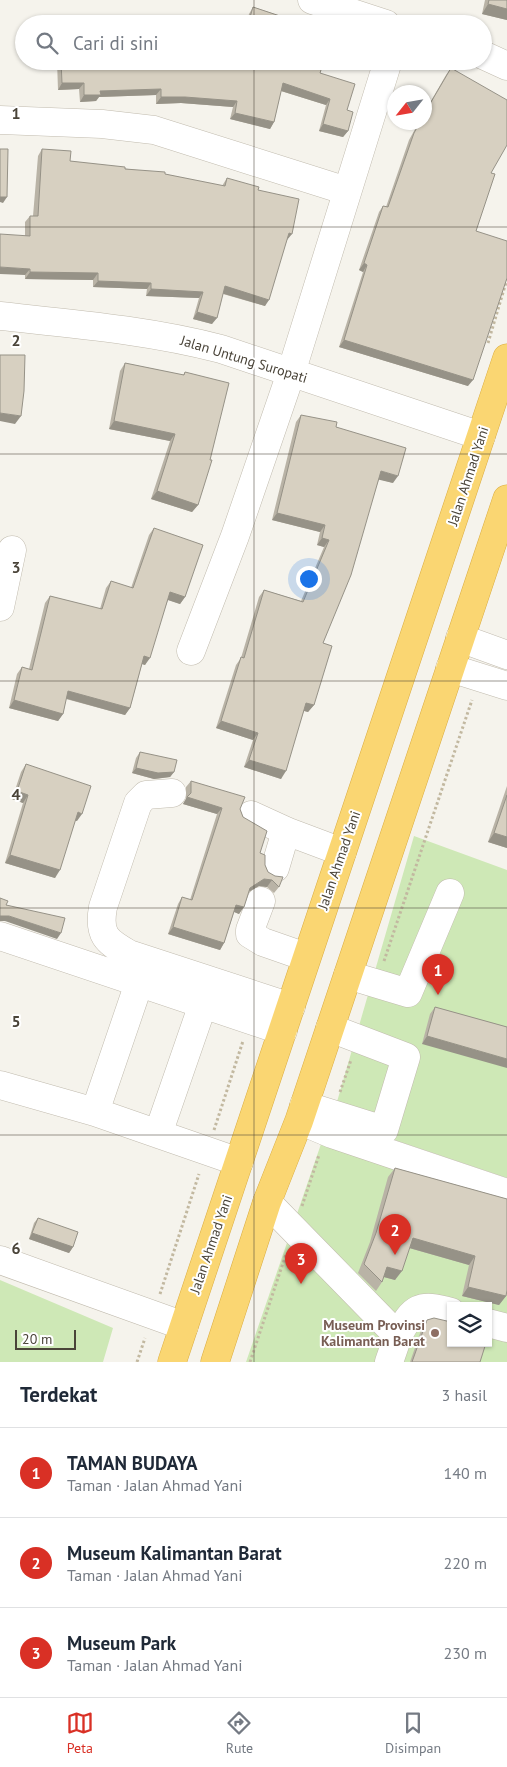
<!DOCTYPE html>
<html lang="id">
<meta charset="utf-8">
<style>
:root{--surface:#fff;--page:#f6f6f7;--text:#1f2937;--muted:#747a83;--line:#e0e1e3;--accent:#d93025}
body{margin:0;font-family:"PT Sans",sans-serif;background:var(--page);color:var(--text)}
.controls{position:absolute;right:15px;bottom:15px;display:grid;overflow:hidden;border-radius:0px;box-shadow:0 1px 4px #0004}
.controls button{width:45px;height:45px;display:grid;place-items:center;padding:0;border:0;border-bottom:1px solid var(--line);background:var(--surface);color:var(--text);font:25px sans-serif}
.compass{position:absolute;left:387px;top:85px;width:45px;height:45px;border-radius:50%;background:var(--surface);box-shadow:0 1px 4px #0004;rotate:239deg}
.scale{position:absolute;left:15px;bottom:12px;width:61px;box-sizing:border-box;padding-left:5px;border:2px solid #4a4439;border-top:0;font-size:14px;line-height:18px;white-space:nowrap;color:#4a4439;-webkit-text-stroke:4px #fff;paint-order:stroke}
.you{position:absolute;left:308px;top:578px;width:18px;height:18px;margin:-12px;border:4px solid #fff;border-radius:50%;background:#1a73e8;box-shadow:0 0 0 8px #1a73e833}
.badge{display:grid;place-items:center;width:32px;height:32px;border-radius:50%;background:var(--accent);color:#fff;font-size:16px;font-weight:700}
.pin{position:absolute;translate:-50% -41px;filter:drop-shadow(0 1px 2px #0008)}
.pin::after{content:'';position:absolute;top:26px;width:18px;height:15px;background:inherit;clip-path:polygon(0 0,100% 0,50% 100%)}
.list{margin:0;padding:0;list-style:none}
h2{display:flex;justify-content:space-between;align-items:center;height:65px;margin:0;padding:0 20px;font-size:21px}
h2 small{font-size:16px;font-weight:400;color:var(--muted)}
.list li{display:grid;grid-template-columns:32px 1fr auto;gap:15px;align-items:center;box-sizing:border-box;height:90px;padding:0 20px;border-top:1px solid var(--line)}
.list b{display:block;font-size:19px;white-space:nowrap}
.list p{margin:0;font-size:16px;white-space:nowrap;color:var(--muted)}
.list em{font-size:16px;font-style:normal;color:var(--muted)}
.icon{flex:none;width:28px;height:28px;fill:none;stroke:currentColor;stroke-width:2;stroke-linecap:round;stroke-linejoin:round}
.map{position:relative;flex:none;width:507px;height:1362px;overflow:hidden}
.search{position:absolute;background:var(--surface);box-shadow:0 1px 4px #0004;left:15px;right:15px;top:15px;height:55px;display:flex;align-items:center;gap:12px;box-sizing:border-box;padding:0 18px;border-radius:28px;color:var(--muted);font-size:19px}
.sheet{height:335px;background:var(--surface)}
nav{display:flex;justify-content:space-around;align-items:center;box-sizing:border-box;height:70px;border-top:1px solid var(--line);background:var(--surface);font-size:14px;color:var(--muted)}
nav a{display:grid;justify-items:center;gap:2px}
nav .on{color:var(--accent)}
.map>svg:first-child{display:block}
</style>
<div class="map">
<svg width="507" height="1362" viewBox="0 0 507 1362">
<rect width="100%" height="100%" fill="#f5f3ec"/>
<path fill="#cee8b6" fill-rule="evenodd" d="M414 836 507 870V1178L332 1119Z
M321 1144 507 1205V1362H246ZM451 1306H488V1343H451Z
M0 1280 113 1328 103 1362H0Z"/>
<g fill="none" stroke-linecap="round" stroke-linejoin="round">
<defs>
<path id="minor" d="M312 0 386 24
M483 55 507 66
M0 120 102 124 154 130 347 191
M0 316C74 324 148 330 221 349L481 436
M0 607 12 550
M460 638 507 655
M191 651 235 536 291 373 388 61
M450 668 507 686
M172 793 146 795 138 803 103 907C98 935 106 941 129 954L291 1007
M251 815 286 831 342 852
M275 868 286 831
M261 901 250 930V934L263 942 306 957
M0 936 283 1031
M348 975 408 993 450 893
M0 1085 95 1112 239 1162
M304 1105 384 1130 406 1057 330 1028
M95 1112 139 983
M301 1121 332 1134 507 1193
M158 1134 203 1004
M267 1202 398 1336C413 1307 419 1303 451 1312
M0 1260 184 1326
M488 1323 507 1328
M389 1362 398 1336"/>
<path id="highway" d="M172 1362 507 358
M215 1362 267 1202 299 1121 507 499"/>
</defs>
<use href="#minor" stroke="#c1bbae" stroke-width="29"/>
<use href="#highway" stroke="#daac41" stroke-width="29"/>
<path stroke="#c2b8a0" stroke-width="3" stroke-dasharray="2.5 2.5" stroke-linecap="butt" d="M488 343 507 279
M384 961 472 700
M340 1092 351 1060
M214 1130 243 1041
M302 1206 319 1155
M160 1294 199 1174
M137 1362 145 1338
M250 1362 286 1254"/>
<use href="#minor" stroke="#fff" stroke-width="28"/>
<use href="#highway" stroke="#fad672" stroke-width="28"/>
</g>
<path fill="#b9b3a6" d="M485 0H507V20L482 14Z
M253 7 304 24H246L249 14Z
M57 61H188V62L242 66 243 61H324L320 73 347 110 348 131 343 137 319 131 326 105 281 91 274 122 270 129 230 119 233 107 181 103 156 104V95L99 97 96 101 80 102 79 89 58 90Z
M451 68 491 173 476 231 468 386 339 347 363 272 359 270 379 212 383 206 386 207 409 140 419 122H424V113L446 75Z
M42 149 70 161 165 174 222 186 227 178 258 190 287 240 265 306 223 294 212 324 193 319 199 298 146 296 147 289 93 287V280L25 279V222L30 216H33L38 156Z
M125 363 183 375 185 372 198 505 192 512 151 499 170 441 109 429 120 371Z
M301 415 336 427 393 483 379 479 323 643 314 705 308 712 304 711 281 779 244 767 253 740 216 728 236 665 241 658 259 597 264 590 301 601 324 547 317 545 320 532 272 520 296 422Z
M154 528 185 597 180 604 168 600 145 665 142 664 130 708 125 715 66 699 63 714 58 721 9 708 17 674 22 667 29 669 45 603 50 596 100 609 106 588 111 581 131 588 149 535Z
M140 752 174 772 170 777 154 779 132 773 136 758Z
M26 764 77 821H75L55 878 5 863 23 803 12 799 21 772Z
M191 781 240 809 243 817 260 853 265 865 268 872 279 887 274 893 267 887 259 886 248 892 239 914 234 912 224 943 220 950 168 934 178 904 182 897 190 900 217 814 183 804 186 799V787Z
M507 786V848L488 842Z
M435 1007 507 1027 422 1044 430 1014Z
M395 1168 507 1199 506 1296 499 1305 462 1296 469 1265 409 1248 395 1280 384 1277 382 1282 376 1291 358 1273 370 1242 388 1177Z
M38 1218 73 1247 69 1253 29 1239 34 1223Z
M427 1320 480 1362H410L423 1325Z"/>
<path fill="#969287" d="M488 4 507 9V20L482 14Z
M62 83H84L79 89 58 90Z
M283 83 330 99 326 105 278 90Z
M161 89 156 95 99 97 96 101 80 102 84 95 100 91Z
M161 97H185L237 101 233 107 181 103 156 104Z
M235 113 274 122 270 129 230 119Z
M323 124 348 131 343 137 319 131Z
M0 197H7L3 203 0 202Z
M289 233 292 234 287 240 285 239Z
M364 263 367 265 363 272 359 270Z
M0 267 30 269 25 275 0 274Z
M30 272 98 273 93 280 25 279Z
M98 281 151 283 147 289 93 287Z
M225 286 269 300 265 306 221 293Z
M151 289 203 292 199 298 146 296Z
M197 312 217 318 212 324 193 319Z
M344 340 473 380 468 386 339 347Z
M0 413 21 416 15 424 0 421Z
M114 421 175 434 170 441 109 429Z
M381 471 398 476 393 483 376 479Z
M157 491 198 505 192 512 151 499Z
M277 513 325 525 320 532 272 520Z
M322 538 329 540 324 547 317 545Z
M170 592 185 597 180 604 165 599Z
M144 656 150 658 145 665 139 663Z
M68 691 130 708 125 715 64 698Z
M14 700 63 714 58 721 9 708Z
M306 703 314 705 308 712 301 710Z
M221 721 258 733 253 740 216 728Z
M249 760 286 771 281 779 244 767Z
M136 768 174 772 170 777 154 779 132 773Z
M17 791 28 795 23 803 12 799Z
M187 797 222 808 217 814 183 804Z
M78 812 82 814 77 821 72 820Z
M494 833 507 837V848L488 842Z
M10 855 60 870 55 878 5 863Z
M264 879 272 880 267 887 259 886 245 894 250 888Z
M236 905 244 907 239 914 232 911Z
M1 915 9 916 61 933 57 939 5 921H0V916Z
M173 927 224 943 220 950 168 934Z
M427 1036 507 1059V1068L422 1044Z
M32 1233 73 1247 69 1253 29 1239Z
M413 1238 475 1256 469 1265 406 1247Z
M387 1267 402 1271 395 1280 380 1276Z
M468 1287 506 1296 499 1305 462 1296Z"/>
<path fill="#d7d0c1" stroke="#969287" d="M489 0H507V9L488 4Z
M253 7 304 24H248Z
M61 61H188V62L245 66 246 61H324L320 73 355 84 347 110 353 112 348 131 323 124 330 99 283 83 274 122 235 113 237 101 185 97H161V89L100 91 101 95H84V83H62Z
M451 68 507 100V145L491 173 495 174 476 231 507 241V278L473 380 344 340 367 265 364 263 383 206 388 207 414 133 420 122H424V114Z
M0 149H8L7 197H0Z
M42 149 71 151 70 161 125 167V169L165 172V174L225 186 227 178 259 187 258 190 299 199 292 234 289 233 269 300 225 286 217 318 197 312 203 292 151 289V283L98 281V273L30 272V269L0 267V234L30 236V216H38Z
M0 355H25L24 391 21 416 0 413Z
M125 363 184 375 185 372 229 383 210 460H212L198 505 157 491 175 434 114 421Z
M301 415 337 422 336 427 406 448 398 476 381 471 351 575 323 643 332 646 314 705 306 703 286 771 249 760 258 733 221 721 241 657 244 658 264 590 303 602 329 540 322 538 325 525 277 513Z
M154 528 203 545 185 597 170 592 150 658 144 656 130 708 68 691 63 714 14 700 22 667 32 670 50 596 102 609 111 581 133 588Z
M140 752 177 760 174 772 158 773 136 768Z
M26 764 91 786 82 814 78 812 60 870 10 855 28 795 17 791Z
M191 781 245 797 240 809 243 817 267 831 260 853 265 855V865L268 872 275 876 283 877 279 887 272 880 264 879 250 888 244 907 236 905 224 943 173 927 182 897 192 900 222 808 187 797 191 793Z
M507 795V837L494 833Z
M0 898 8 901 6 905 65 918 61 933 9 916H0Z
M435 1007 507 1027V1059L427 1036Z
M395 1168 507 1199V1290L506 1296 468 1287 475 1256 413 1238 402 1271 387 1267 382 1282 364 1264 376 1233Z
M38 1218 78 1232 73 1247 32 1233Z
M434 1318 451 1322V1343H486L480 1362H412L427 1320Z"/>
<path fill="none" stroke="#4a4439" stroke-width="1" stroke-opacity="0.55" d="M254 0V24M254 61V1362M0 227H507M0 454H507M0 681H507M0 908H507M0 1135H507"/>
<circle fill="#8d6e63" stroke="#fff" stroke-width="2" cx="435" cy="1333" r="5"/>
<g text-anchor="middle" stroke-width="4" stroke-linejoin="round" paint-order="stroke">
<g font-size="14" fill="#4a4439" stroke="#fff">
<text transform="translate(244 359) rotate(17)" y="5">Jalan Untung Suropati</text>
<text transform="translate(468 476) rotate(-72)" y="5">Jalan Ahmad Yani</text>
<text transform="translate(339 860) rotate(-71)" y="5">Jalan Ahmad Yani</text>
<text transform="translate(211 1244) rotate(-71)" y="5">Jalan Ahmad Yani</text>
</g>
<g font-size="14" font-weight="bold" fill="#785e54" stroke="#fff" text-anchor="end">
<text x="425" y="1330">Museum Provinsi<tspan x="425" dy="16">Kalimantan Barat</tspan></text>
</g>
</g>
<g font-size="16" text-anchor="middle" font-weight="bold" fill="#4a4439" stroke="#fff" stroke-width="4" stroke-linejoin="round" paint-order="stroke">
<text x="16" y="119">1</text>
<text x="16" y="346">2</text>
<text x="16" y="573">3</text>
<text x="16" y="800">4</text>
<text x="16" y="1027">5</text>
<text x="16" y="1254">6</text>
</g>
</svg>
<div class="controls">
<button><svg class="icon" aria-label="layers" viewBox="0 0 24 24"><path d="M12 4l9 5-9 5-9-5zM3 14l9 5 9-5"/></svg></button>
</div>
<svg class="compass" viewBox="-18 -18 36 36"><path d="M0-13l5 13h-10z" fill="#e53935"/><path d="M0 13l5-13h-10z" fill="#747a83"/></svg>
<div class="scale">20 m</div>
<div class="you"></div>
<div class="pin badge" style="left:438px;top:995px">1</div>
<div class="pin badge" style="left:395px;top:1255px">2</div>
<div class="pin badge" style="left:301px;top:1284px">3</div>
<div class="search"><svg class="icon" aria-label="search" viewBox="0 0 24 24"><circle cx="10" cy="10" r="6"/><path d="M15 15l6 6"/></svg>Cari di sini</div>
</div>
<section class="sheet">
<h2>Terdekat<small>3 hasil</small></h2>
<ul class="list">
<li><span class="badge">1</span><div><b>TAMAN BUDAYA</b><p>Taman · Jalan Ahmad Yani</p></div><em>140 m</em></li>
<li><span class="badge">2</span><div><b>Museum Kalimantan Barat</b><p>Taman · Jalan Ahmad Yani</p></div><em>220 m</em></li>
<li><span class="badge">3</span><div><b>Museum Park</b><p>Taman · Jalan Ahmad Yani</p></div><em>230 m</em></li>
</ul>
</section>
<nav>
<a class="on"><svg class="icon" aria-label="map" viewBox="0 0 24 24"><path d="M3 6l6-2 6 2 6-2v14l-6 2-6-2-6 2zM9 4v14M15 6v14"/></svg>Peta</a>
<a><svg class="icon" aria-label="directions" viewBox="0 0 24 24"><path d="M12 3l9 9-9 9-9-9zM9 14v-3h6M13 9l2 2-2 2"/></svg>Rute</a>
<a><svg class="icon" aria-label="saved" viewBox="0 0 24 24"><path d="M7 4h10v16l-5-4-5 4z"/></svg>Disimpan</a>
</nav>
